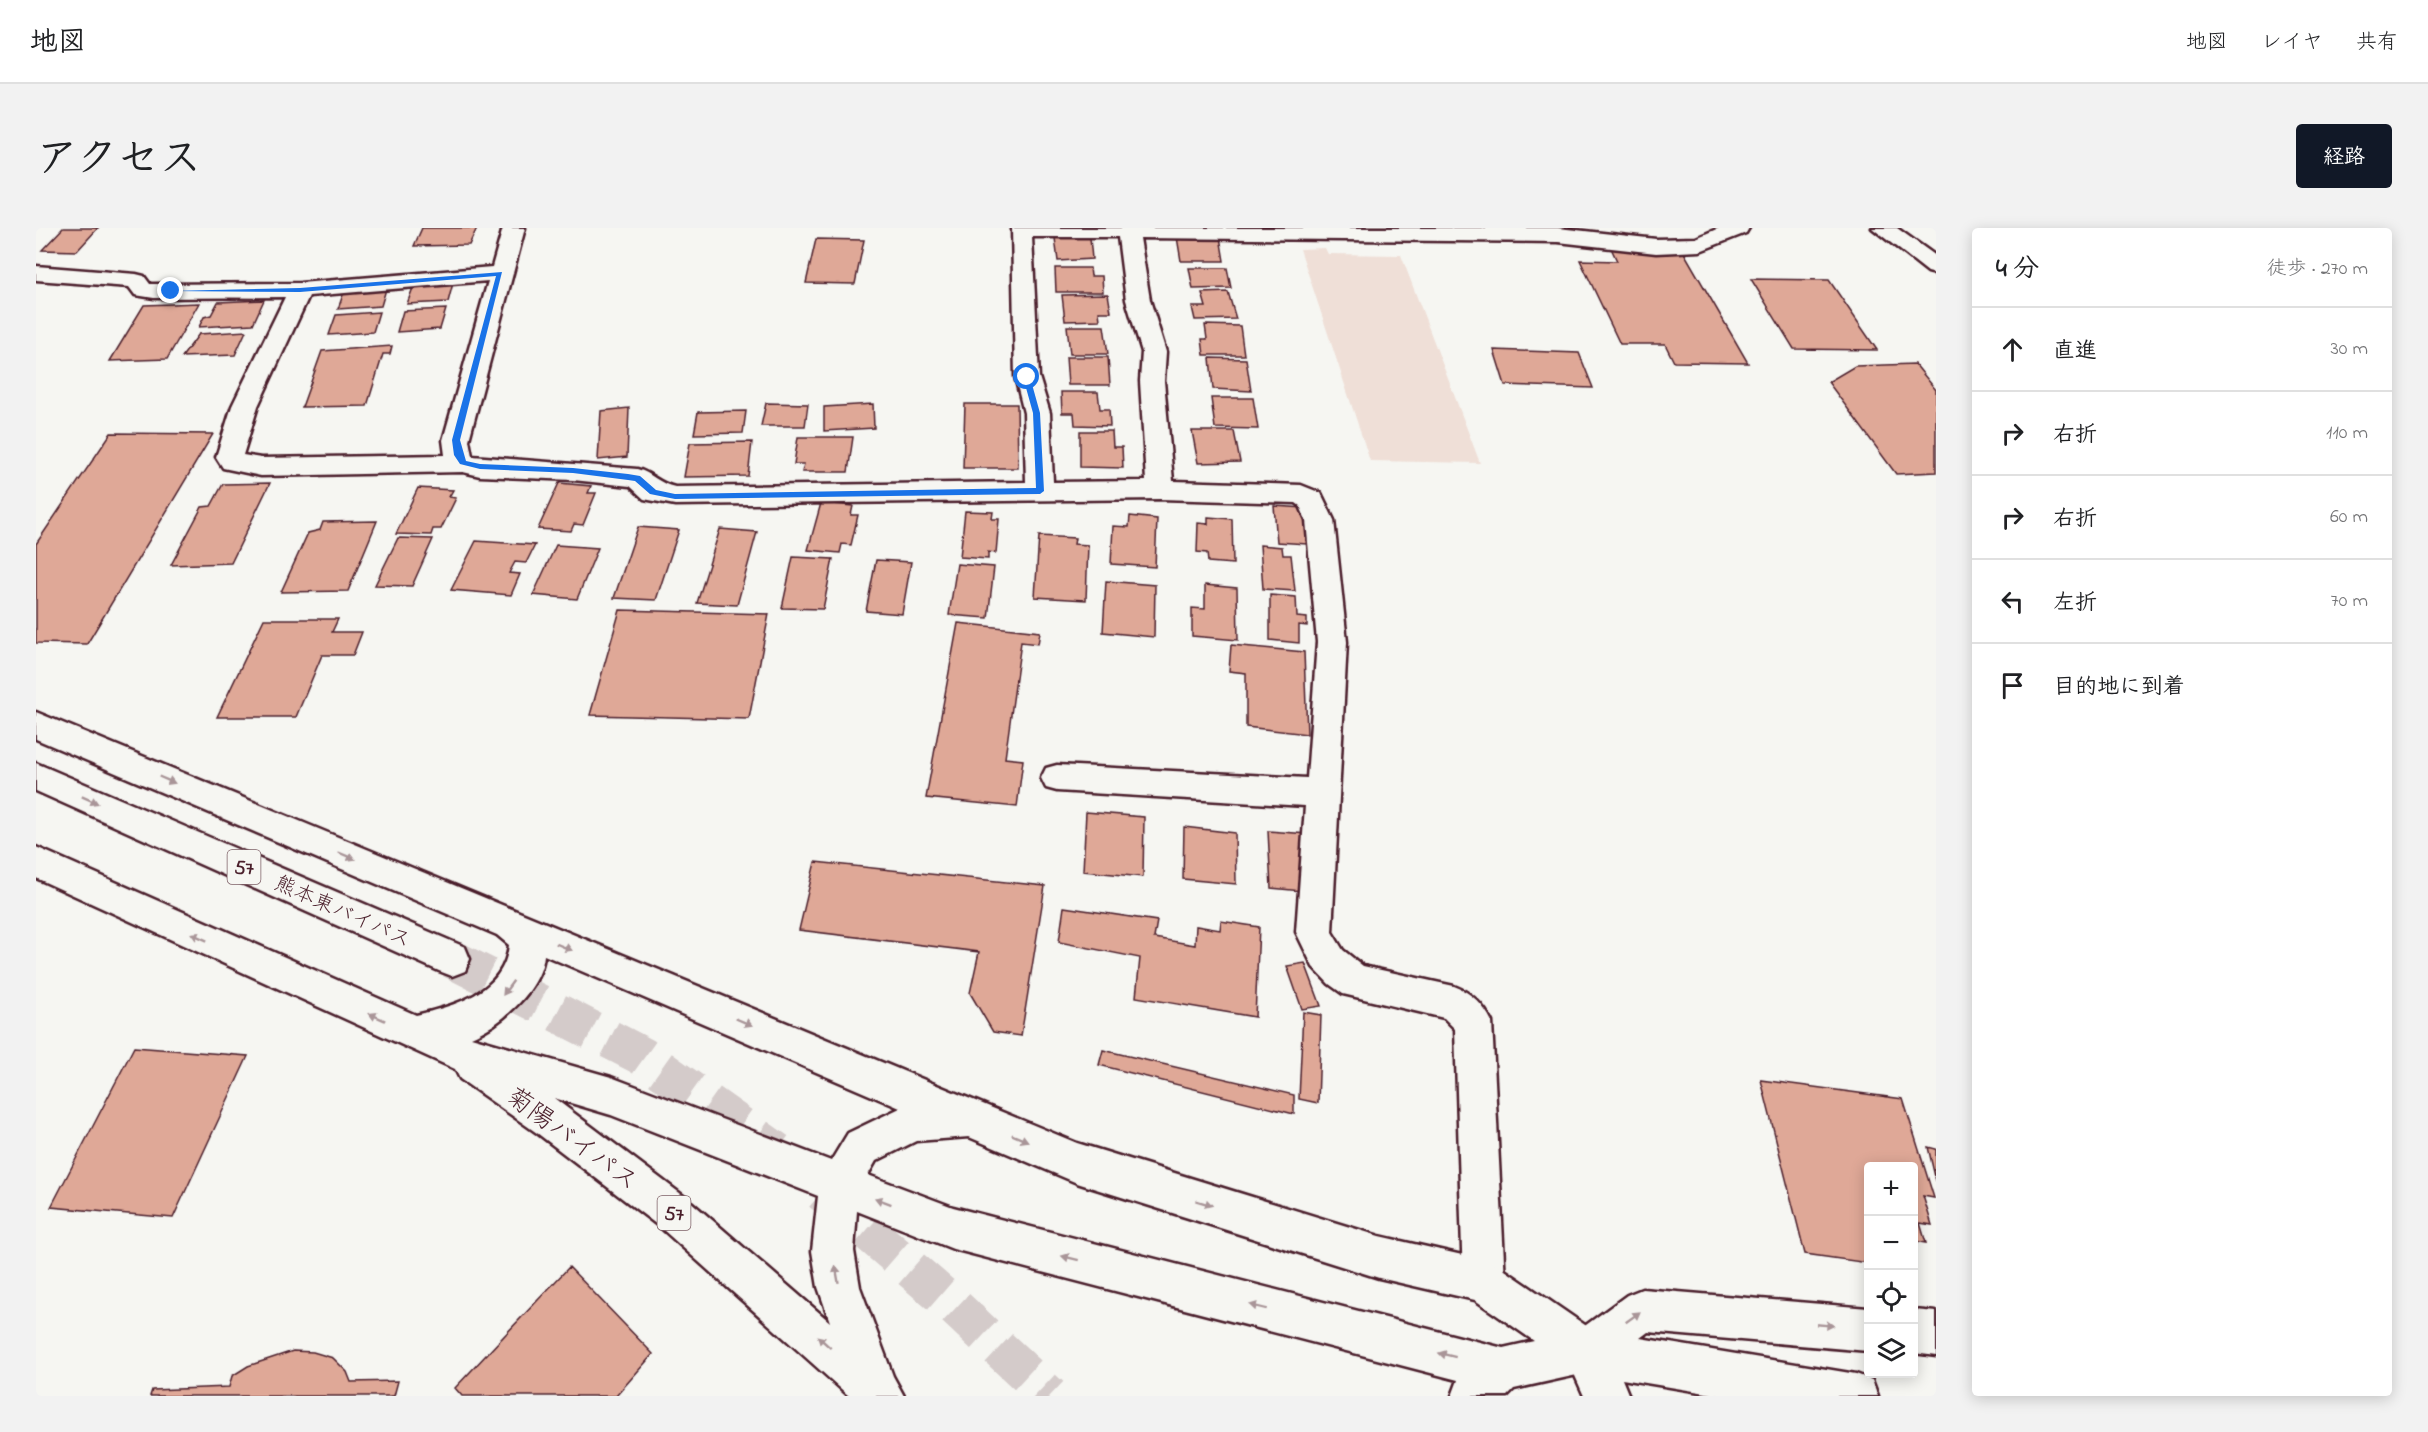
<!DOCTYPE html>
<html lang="ja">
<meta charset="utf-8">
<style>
:root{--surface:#fff;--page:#f2f2f2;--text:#202124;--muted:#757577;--line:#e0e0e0;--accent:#111827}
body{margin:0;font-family:"Indie Flower","Klee One",sans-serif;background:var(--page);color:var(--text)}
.controls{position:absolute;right:18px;bottom:18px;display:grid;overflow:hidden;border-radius:6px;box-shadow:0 3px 15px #0003}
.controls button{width:54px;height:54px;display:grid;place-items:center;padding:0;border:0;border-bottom:2px solid var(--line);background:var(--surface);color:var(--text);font:30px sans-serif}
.stop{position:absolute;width:18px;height:18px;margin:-14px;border:4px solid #1a73e8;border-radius:50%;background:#fff}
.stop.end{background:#1a73e8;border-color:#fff;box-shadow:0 2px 6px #0008}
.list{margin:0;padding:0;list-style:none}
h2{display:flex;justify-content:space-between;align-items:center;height:78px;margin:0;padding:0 24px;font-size:26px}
h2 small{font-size:20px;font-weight:400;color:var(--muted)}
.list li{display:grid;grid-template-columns:39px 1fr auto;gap:18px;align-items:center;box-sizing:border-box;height:84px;padding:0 24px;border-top:2px solid var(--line)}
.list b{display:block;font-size:22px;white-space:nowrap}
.list em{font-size:20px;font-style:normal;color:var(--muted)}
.icon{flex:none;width:33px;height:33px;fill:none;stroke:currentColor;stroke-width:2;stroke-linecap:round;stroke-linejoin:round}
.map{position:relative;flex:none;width:1900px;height:1168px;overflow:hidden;border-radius:6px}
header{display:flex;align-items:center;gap:36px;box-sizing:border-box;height:84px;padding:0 30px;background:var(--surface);border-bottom:2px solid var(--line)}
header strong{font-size:28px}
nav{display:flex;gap:33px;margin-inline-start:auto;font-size:21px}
.intro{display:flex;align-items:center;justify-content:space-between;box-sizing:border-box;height:144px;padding:0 36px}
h1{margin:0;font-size:42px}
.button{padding:15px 27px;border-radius:6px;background:var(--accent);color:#fff;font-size:21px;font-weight:700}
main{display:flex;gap:36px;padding:0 36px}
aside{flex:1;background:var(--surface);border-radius:6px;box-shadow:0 3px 15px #0003}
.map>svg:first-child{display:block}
</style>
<header>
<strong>地図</strong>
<nav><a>地図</a><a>レイヤ</a><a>共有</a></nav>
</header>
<div class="intro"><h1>アクセス</h1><a class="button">経路</a></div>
<main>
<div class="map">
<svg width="1900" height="1168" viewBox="0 0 1900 1168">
<rect width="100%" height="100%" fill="#f6f6f2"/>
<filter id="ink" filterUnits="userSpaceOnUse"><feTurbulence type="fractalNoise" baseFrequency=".0167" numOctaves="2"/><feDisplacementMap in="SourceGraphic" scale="12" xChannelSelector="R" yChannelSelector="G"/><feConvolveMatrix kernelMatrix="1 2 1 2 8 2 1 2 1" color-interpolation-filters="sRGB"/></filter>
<g filter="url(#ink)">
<path fill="#efdfd7" d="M1289 20 1292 26 1365 27 1444 235 1334 233 1264 21Z"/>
<path fill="#dfa897" stroke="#4a1f2b" stroke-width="1.5" d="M27 0H62L41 23 6 22Z
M386 0H441L433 17 378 18Z
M1141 9H1184L1188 33H1145Z
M1019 10H1054L1056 31 1022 33Z
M780 11 828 12 819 56 770 55Z
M1575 20 1646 21 1712 135 1638 134 1629 116H1584L1544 32 1581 33Z
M1019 40H1054L1055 48H1066L1067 64H1020Z
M1153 40H1191L1195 60 1157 61Z
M1715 51 1793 52 1841 122 1758 121Z
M417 55 412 74 371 76 378 57Z
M350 61 345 78 302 81 308 64Z
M1192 64 1200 91 1159 92 1156 79H1170L1166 65Z
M1072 66 1075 84H1063L1064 92 1029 93 1026 67Z
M228 72 217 96 163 99 168 89 175 87 182 74Z
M163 75 131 131 74 133 108 77Z
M410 81 404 101 361 104 367 83Z
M343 84 337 104 293 107 300 87Z
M1169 97 1204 98 1208 127H1168L1166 111H1171Z
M1031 98H1068L1072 126H1034Z
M210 103 199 127 146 129 163 106Z
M356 118 354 126H347L331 178 266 179 286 123Z
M1458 122 1543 125 1557 160 1469 157Z
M1030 129H1072L1074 157H1032Z
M1174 130 1210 131 1215 163 1177 161Z
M1879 136 1900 162V244L1860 246 1792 154 1819 138Z
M1025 164H1062L1064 181H1073L1074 198 1039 197 1038 185H1026Z
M1175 170H1217L1222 201 1179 200Z
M730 175 772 176 769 198H725Z
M837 176 838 200 788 203V179Z
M929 176H981L982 240H927Z
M593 180 591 229 562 232 565 183Z
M710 183 707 205 658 206 662 184Z
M1044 203H1076L1077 219H1086L1087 240 1044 239Z
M1156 203H1198L1204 234 1162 235Z
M75 205 177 206 51 416 0 415V316Z
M762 209H817L812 244H766L768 236H758Z
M716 214 712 248 648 249 654 215Z
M234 255 195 335 135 337 166 279 175 278 187 256Z
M523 255 555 258 552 265H560L547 297 538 296 535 303 502 301Z
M382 260 417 262 413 269 420 270 405 301H397L395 307 360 306Z
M785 275 817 278 815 287H822L815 317 806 316 804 325 772 322Z
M1238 278 1269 280 1271 316 1241 314Z
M929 283 957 284 956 291H963L960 325 952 324V331L924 329Z
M1094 288 1121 291 1119 339 1075 336 1077 298 1093 299Z
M1172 289 1196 291 1197 336 1172 334 1171 325 1161 324 1162 295 1172 296Z
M341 293 312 363 245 364 272 305 284 302 287 294Z
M602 299 643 302 620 372 578 370Z
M684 301 721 304 701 377 661 375Z
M1003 308 1039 310 1038 316 1052 317 1050 372 999 369Z
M362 310 397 311 376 358 339 357Z
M440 313 499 317 490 335 479 334 473 345 484 346 475 367 415 362Z
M520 317 562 320 541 371 497 367Z
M1224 317 1246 319 1247 327H1255L1259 363 1227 361Z
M757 329 797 331 787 381 746 380Z
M840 332 875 334 866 386 830 383Z
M921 336 958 339 952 390 913 387Z
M1070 353 1119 357 1118 409 1067 404Z
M1169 357 1201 360 1202 412 1156 408V380L1169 381Z
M1234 367 1260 369 1261 389 1271 390V398L1263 397V415L1234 412Z
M584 382 733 386 713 491 554 487Z
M228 391H302L296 404H326L317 427H286L260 489H181Z
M922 395 1004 404 1002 416 985 414 969 530 987 532 981 579 890 570Z
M1195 417 1268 424 1271 506 1210 499V445L1193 443Z
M1050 584 1108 589 1107 649 1047 643Z
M1148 599 1199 605 1200 656 1147 651Z
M1232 603 1272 606 1276 664 1235 660Z
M779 634 1009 658 985 808 957 804 934 765 943 724 763 702Z
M1028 679 1121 693 1118 710 1159 717 1160 698 1184 702 1185 693 1223 699 1219 789 1100 769 1104 730 1023 714Z
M1269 735 1285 778 1266 781 1251 738Z
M1267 784 1285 787 1282 875 1263 871Z
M98 819 212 828 137 990 15 979Z
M1067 822 1258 867V886L1063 837Z
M1725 852 1867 871 1898 970 1887 968 1896 997 1884 995 1890 1015 1878 1013V938H1832V1035L1769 1026Z
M1892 919 1900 921V953Z
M533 1039 617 1126 580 1168H426L419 1160Z
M257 1123 277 1124 297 1130 311 1144 315 1154 362 1153 358 1168H114L116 1162 193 1159 196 1148 212 1138Z"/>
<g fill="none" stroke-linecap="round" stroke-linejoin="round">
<path stroke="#d4cbca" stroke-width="39" stroke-dasharray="39 20" stroke-linecap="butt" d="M416 731 606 828 741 924
M786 964 911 1072 1014 1168"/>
<defs>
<path id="minor" d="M467 0H489L433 212 436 228 601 241C616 245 623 256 639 259L990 254 988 185 979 149 976 0H1522L1620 11 1660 10 1683 0H1713L1710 5 1664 23 1620 25 1522 14 1104 10 1114 72 1130 124 1128 153 1137 253 1265 257 1285 265 1298 292 1311 414 1296 704 1307 722 1327 738 1418 758C1436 765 1448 777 1456 794L1469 1053 1463 1068 1448 1074 1433 1068 1427 1053 1419 801 1408 790 1307 766 1293 756 1277 739 1260 704 1269 578 1021 563 1010 560 1005 550 1010 540 1021 537 1271 550 1281 414 1270 292 1264 278 1260 275 1124 271 639 277 608 271 594 258 537 252 444 248 427 244 225 248 187 240 180 229 196 178 249 69 118 70 99 67 93 59 0 52V38L100 46 108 48 114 56H118L264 55 456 39ZM996 9H1082L1090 72 1106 124 1104 153 1110 253 1017 254 1014 185 1003 149ZM452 53 407 212 409 227 225 230 207 227 222 178 273 68Z"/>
<path id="secondary" d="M1836 0H1861L1900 28V46L1892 44Z
M1606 1061 1832 1080V1123L1612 1104 1604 1110 1820 1146 1836 1152 1842 1168H1688L1586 1151 1593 1168H1548L1528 1123 1535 1108 1591 1067Z
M1878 1082 1900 1084V1128L1878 1125Z"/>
<path id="trunk" d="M0 484 1041 915 1343 1008 1448 1032 1463 1038 1565 1108 1572 1123 1565 1138 1550 1145 1478 1161 1471 1168H1416L1422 1152 917 1021 821 983 818 1023 824 1059 857 1148 868 1168H813L625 1000 501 905 424 851 419 841 0 650V619L380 787C418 778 468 765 473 717L461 707 0 511ZM508 727 864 880 812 905 795 933 575 849 435 809C465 797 505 762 508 727ZM518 870 575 887 782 968 776 1023 782 1059 794 1094 653 972ZM933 909 1041 955 1343 1050 1439 1072 1498 1113 1467 1120 917 979 832 947 840 933 880 913Z
M0 535 429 719 434 731 429 743 416 748 403 743 0 563Z"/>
</defs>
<use href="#minor" stroke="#4a1f2b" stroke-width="5"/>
<use href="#secondary" stroke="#4a1f2b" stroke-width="5"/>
<use href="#trunk" stroke="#4a1f2b" stroke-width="5"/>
<use href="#minor" fill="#f6f6f2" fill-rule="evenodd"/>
<use href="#secondary" fill="#f6f6f2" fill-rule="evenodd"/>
<use href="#trunk" fill="#f6f6f2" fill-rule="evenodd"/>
</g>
<defs><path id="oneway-solid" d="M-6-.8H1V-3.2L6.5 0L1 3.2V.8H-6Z" transform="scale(1.5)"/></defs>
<g fill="#a99598">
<use href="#oneway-solid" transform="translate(131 552) rotate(23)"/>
<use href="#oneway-solid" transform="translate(54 572) rotate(24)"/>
<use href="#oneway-solid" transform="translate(311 628) rotate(23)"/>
<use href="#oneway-solid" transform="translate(163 709) rotate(-156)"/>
<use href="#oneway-solid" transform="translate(528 719) rotate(23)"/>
<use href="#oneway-solid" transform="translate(472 760) rotate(126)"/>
<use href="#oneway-solid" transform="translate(341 789) rotate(-156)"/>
<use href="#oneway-solid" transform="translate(708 794) rotate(23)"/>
<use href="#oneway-solid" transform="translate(984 910) rotate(23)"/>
<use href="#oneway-solid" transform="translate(847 973) rotate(-159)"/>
<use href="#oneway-solid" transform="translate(1168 975) rotate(17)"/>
<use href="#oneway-solid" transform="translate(1034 1030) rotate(-166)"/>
<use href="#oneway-solid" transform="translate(801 1046) rotate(-100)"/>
<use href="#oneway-solid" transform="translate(1222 1079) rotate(-166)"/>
<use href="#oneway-solid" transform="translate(1597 1089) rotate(-36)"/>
<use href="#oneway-solid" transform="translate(1789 1097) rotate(5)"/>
<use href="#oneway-solid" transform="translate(788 1114) rotate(-138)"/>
<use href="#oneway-solid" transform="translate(1411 1127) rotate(-166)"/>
</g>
</g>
<path fill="#1a73e8" d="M466 44 424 212 430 233 444 236 537 240 592 246 604 248 620 262 639 266 1000 260 997 185 987 149 991 147 994 149 1004 185 1008 263 1004 266 639 271 614 266 599 253 592 252 537 245 444 241 424 236 418 227 416 212 460 48 264 64 132 63 264 60Z"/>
<g text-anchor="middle" stroke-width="4.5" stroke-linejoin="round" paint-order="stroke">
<g fill="#f6f6f2" stroke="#7e6067" stroke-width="1.5">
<rect x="191.5" y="622" width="33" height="34" rx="4.5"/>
<rect x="621.5" y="968" width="33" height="34" rx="4.5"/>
</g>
<g font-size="20" font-weight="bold" fill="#4a1f2b">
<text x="208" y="646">57</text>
<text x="638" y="992">57</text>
</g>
<g font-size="21" fill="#4a1f2b" stroke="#f6f6f2">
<text transform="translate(307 683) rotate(24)" y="7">熊本東バイパス</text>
</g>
<g font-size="26" fill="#4a1f2b" stroke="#f6f6f2">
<text transform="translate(537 910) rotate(36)" y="9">菊陽バイパス</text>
</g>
</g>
</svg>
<div class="controls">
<button>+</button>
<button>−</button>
<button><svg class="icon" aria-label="locate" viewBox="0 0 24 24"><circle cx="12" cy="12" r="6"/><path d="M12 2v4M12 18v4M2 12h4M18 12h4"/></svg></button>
<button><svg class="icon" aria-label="layers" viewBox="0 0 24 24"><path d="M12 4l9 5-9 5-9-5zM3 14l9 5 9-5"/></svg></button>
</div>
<div class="stop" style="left:991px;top:149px"></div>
<div class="stop end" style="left:135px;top:63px"></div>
</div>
<aside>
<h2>4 分<small>徒歩 · 270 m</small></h2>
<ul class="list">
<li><svg class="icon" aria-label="ahead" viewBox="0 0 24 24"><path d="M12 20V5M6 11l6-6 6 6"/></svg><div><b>直進</b></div><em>30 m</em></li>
<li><svg class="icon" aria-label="right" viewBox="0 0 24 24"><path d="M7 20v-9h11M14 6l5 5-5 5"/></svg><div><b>右折</b></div><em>110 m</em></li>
<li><svg class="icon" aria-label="right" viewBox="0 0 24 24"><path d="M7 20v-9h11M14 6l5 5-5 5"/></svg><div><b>右折</b></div><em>60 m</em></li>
<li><svg class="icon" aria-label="left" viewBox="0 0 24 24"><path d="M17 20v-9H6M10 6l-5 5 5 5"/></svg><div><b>左折</b></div><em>70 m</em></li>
<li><svg class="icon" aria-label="arrive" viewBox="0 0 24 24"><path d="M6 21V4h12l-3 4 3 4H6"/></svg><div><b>目的地に到着</b></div></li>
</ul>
</aside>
</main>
